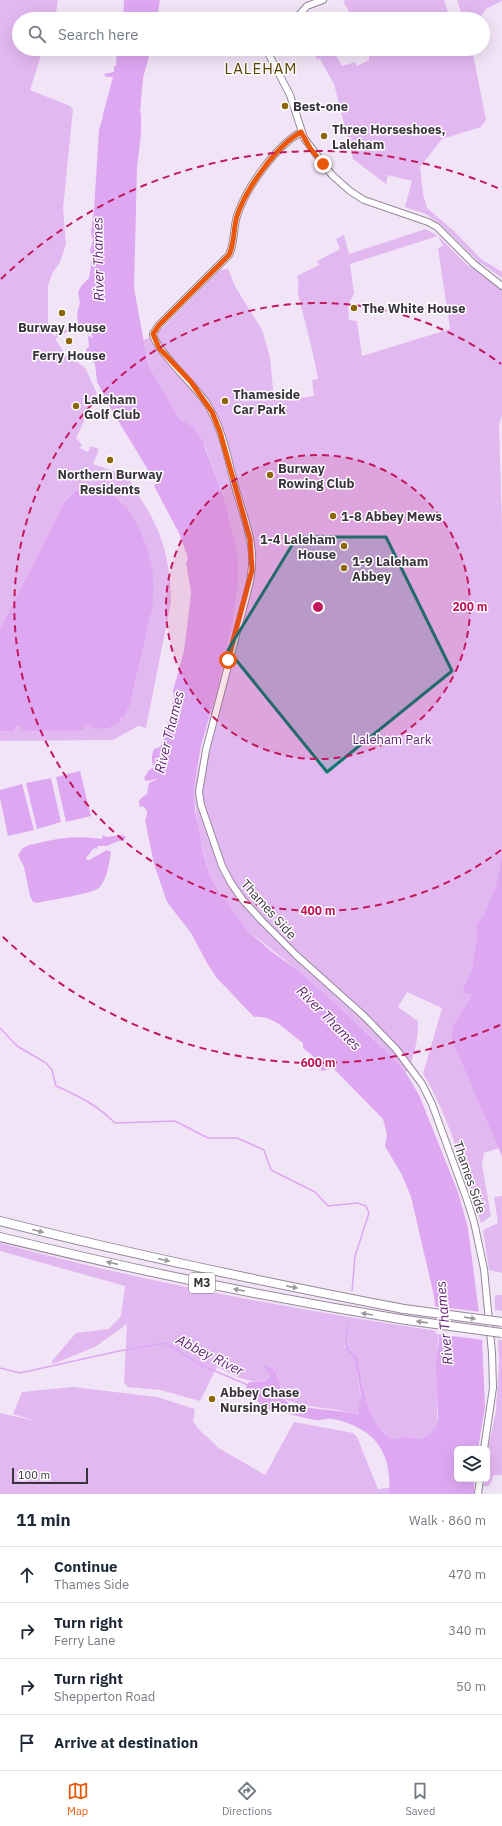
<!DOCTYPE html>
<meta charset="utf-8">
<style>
:root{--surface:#fff;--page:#f2f2f3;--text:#1f2937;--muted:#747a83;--line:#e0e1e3;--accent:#ea580c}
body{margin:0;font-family:"IBM Plex Sans",sans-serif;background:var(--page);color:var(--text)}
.controls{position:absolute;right:12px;bottom:12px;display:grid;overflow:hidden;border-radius:6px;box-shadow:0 4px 16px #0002}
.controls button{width:36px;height:36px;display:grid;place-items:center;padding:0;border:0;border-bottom:1px solid var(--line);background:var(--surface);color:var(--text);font:20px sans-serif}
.scale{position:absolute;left:12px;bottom:10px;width:76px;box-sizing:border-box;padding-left:4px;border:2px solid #39333b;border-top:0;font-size:11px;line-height:14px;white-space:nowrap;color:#39333b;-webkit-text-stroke:3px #fff;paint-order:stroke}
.stop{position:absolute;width:12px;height:12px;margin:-9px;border:3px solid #ea580c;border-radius:50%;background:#fff}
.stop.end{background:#ea580c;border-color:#fff;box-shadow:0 1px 4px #0008}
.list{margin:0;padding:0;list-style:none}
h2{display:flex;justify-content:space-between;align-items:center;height:52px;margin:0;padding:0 16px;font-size:17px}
h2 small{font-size:13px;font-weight:400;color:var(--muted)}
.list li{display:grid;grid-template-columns:26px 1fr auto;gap:12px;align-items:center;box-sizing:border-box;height:56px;padding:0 16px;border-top:1px solid var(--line)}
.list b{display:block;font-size:15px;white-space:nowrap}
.list p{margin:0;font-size:13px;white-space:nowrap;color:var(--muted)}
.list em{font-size:13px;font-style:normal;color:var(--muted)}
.icon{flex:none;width:22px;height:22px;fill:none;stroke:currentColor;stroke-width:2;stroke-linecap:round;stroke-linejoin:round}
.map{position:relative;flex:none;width:502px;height:1494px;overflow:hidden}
.search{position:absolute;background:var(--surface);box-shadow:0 4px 16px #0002;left:12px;right:12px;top:12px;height:44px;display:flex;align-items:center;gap:10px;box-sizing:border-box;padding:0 14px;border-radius:22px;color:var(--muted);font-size:15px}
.sheet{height:276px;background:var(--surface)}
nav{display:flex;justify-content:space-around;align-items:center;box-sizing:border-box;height:56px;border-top:1px solid var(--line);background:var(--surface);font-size:11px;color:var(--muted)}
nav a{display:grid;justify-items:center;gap:2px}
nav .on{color:var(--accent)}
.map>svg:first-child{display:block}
</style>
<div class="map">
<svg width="502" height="1494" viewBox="0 0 502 1494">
<rect width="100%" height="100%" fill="#f2e4f7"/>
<path fill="#e2b8f1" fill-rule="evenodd" d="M0 0H58L55 19H19V49H43L30 90 70 106 73 109 63 209 66 244 60 262 52 274 48 286V322L54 337 66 356 79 363 86 369 97 394 76 438 82 445 80 448 88 452 91 446 99 449 93 464C103 468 115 471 125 476 130 479 134 488 137 493 162 530 170 557 171 602L146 728 138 726 113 740 0 741V731H14V726H21V730L84 729V725H91V729L120 722 118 720 121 717 123 719 130 705 152 610 144 540 133 519 122 502 114 494 102 487H86L77 490 65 501 0 629Z
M345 0H444L450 19H353L343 1Z
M457 0H502V1L486 9 479 19H450L462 15Z
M306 49H332L342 66 355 62 357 66 369 60V49H472L486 120 481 127 442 139 420 167 423 194 427 208 455 232 481 259 502 272V278L478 261 440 224 426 214 405 207 412 181 388 175 386 184 353 159 334 84 320 59 318 60 315 56H304Z
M426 229 438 236 466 264 502 289V415L499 425 502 526V853L496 886 483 916 476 924 477 935 472 968 463 993 472 995 452 1027V1041L499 1148 484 1153 482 1165 491 1216 481 1223C465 1176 449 1115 423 1074L442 1008 407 992 398 1007 418 1021C418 1040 415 1056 406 1073L397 1062 334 1002 299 971 247 930 231 910 210 876 198 832 194 788 225 650 238 556 226 504 204 444 181 420 169 403 149 367 143 341 160 331 220 270 228 269 236 288 262 330 270 357 274 399 287 400 314 396 312 380 318 379C313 350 305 323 298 294 297 288 300 283 297 276L319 265 317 261 340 249 336 239 344 235 349 254ZM438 236 443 246 438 248 450 329 362 356 357 321 349 320 348 305 354 293 350 264Z
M502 1196V1273L489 1270 483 1230 498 1223 494 1197Z
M0 1243C144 1282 291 1309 438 1331L437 1424 430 1434 420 1439 407 1437 390 1439C361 1417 367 1388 356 1357 354 1351 348 1349 347 1342L344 1346 355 1361 361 1398 359 1415C335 1407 309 1409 286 1400L281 1391 278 1375 268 1370 271 1375 270 1378C251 1387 234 1375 217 1367L200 1401 160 1390 127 1387V1385L124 1384 127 1324 95 1347 53 1364 52 1361 76 1333 109 1329 121 1316 125 1286 0 1251Z
M495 1295H502V1311L495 1310Z
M498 1340H502V1475H494L489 1486H483L484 1479H487V1453L496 1411 499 1363Z
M73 1387 157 1397 195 1409 193 1421C199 1432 209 1437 217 1447L265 1475 294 1422 353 1433 357 1437 378 1489 389 1488V1494H0V1413L36 1421 13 1414 22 1392Z"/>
<path fill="#dea7f2" d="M124 0H160L157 19H123Z
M117 49H151L143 78 140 112 141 114V133L137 168 134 288 147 359 149 367 177 415 181 420 193 427 202 440 226 504 238 556V584L232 624 218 686 201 746 194 788 195 810 203 852 210 876 220 893 247 930 272 952 299 971 334 1002 397 1062 406 1073 419 1095 458 1192 468 1228 482 1336 484 1384 485 1407 478 1449H457V1479H474V1494H389C392 1451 375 1429 334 1419 327 1417 322 1421 315 1420 298 1417 282 1411 265 1409L248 1391 246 1387 249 1382 264 1381 270 1378V1374L264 1367 266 1365C287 1376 275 1391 286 1401 298 1410 341 1409 359 1415 358 1408 360 1403 361 1396 361 1391 356 1368 355 1362 353 1354 342 1350 346 1341 347 1343 347 1344 348 1346 350 1351 355 1353 357 1358 365 1388 364 1419 390 1439L407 1437 420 1439 430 1434 437 1424 438 1417 436 1363 439 1341 434 1296 411 1197 402 1175 385 1146 387 1135 383 1119 333 1068 322 1071 312 1055 303 1048V1043C288 1033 275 1015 254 1017L216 977 207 963 191 933 167 902 154 864 145 820C148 813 148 811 143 806L140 807C137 799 142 798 147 794L149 783 158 779 146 781 144 778 149 770 154 767C151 760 151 757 154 749L160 747 163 741 174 696 173 691 184 651 190 603 191 592 186 563 188 558 179 533 154 486 156 483 108 404 113 402 112 399V402L108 403 97 382 95 364 87 354 86 349 89 347 88 336 93 338 90 330H89L90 334 88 335 85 329C74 330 63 331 55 339L54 337 57 333 78 326 77 313 80 303 78 292 82 285 89 278 92 259 90 251 93 240 91 233 94 210 99 130 102 119H104L102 118 113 77H106L104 74 114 72V66H116Z
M91 486C128 488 150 545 153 576 154 588 153 599 152 610L130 705 123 719 121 717 119 720 120 722 108 728 91 729V725H84V730L21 731V726H15L14 731H0V629L65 501 77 490Z
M80 771 91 816 66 822 56 777Z
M51 778 61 822 37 829 26 783Z
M22 784 34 830 8 836 0 798V790Z
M103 835 107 837 122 835 126 837 124 841H118L107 846H98L97 849 94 848 86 858 87 860H89L107 850 111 852C109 863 107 880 99 888 92 894 49 900 37 903L33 902 30 896 24 867 18 855 23 848C29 844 36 844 42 842 64 837 80 836 102 839Z
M502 853V1156L452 1041V1027L472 995 462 993 472 968 477 935 476 924 483 916 496 886Z"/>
<path fill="#f2e4f7" d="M433 1306 481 1312 484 1340 436 1334Z"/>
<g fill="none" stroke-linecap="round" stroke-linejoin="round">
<path stroke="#dea7f2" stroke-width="1.5" d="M0 1028 17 1046 46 1063 52 1070 56 1086C79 1096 97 1105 115 1123L175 1121 208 1138H237L264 1150 271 1170 315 1192 328 1206 357 1203 366 1206 369 1213 355 1256 352 1291
M346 1341 348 1322
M0 1368 20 1373 119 1351 165 1343 203 1366 248 1385"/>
<defs>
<path id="secondary" d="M290 19 300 14 307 6 323 0
M266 49 290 95 304 138 332 175 350 191 364 200 428 222 437 227 474 264 502 286
M301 132C275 147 246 188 237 216 233 229 235 242 229 255L159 325 153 334C154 348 195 386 205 401 223 427 228 461 236 490 242 511 251 533 252 555 253 564 251 573 250 582L206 750 199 792 201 805 222 866 231 883 242 899 262 921 296 955 364 1016 396 1049 422 1084 432 1104 467 1200 474 1222 484 1269 492 1353 493 1388 484 1449
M478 1494 480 1479"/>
<path id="highway" d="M0 1221C134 1255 269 1283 404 1309
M0 1237C134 1270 269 1298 406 1320"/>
</defs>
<use href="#secondary" stroke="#95889a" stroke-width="8"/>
<use href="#highway" stroke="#95889a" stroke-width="10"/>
<use href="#secondary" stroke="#fff" stroke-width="6"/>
<use href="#highway" stroke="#fff" stroke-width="8"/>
<defs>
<path id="highway-bridge" d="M404 1309 502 1322
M406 1320 502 1333"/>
</defs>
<use href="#highway-bridge" stroke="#95889a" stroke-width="10" stroke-linecap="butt"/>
<use href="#highway-bridge" stroke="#fff" stroke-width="8"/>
</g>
<defs><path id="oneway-solid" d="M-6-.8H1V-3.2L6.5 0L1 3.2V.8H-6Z"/></defs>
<g fill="#9c999d">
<use href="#oneway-solid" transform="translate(38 1231) rotate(14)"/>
<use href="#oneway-solid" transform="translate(164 1260) rotate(13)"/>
<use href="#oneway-solid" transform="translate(112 1263) rotate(-167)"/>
<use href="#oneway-solid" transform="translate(292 1287) rotate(11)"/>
<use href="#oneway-solid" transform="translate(239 1290) rotate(-169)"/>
<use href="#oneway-solid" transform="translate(367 1314) rotate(-171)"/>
<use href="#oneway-solid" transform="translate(470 1318) rotate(8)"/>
<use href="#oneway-solid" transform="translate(422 1322) rotate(-172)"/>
</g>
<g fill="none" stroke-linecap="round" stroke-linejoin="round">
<path stroke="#ea580c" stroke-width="5" d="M228 660 252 570 250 539 220 432 212 412 191 382 159 348 153 334 159 325 229 255C235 242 233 229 237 216 246 189 276 146 301 132L310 148 323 164"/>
</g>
<path fill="#0f766e" fill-opacity="0.2" stroke="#0f766e" stroke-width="3" stroke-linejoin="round" d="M297 537H386L452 671 327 772 228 650Z"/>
<circle cx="318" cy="607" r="152" fill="#c2185b" fill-opacity=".12"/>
<g fill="none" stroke="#c2185b" stroke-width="2" stroke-dasharray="7 5">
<circle cx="318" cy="607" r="152"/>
<path d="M501 850A304 304 0 1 1 501 364"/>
<path d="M500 1025A456 456 0 0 1 1 935M1 279A456 456 0 0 1 500 189"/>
</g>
<g fill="#8d6609" stroke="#fff" stroke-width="1.5">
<circle cx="285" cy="106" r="4"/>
<circle cx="324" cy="136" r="4"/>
<circle cx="354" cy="308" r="4"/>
<circle cx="62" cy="313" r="4"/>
<circle cx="69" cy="341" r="4"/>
<circle cx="225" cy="401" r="4"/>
<circle cx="76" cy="406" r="4"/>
<circle cx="110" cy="460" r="4"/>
<circle cx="270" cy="475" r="4"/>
<circle cx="333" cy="516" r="4"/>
<circle cx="344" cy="546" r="4"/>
<circle cx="344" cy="568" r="4"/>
<circle cx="212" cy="1399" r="4"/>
</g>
<g text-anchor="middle" stroke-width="3" stroke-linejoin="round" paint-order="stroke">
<rect fill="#fff" stroke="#747076" stroke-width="1" x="189" y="1273" width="26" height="20" rx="3"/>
<g font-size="12" font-weight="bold" fill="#39333b">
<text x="202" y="1287">M3</text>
</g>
<g font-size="13" font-weight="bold" fill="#39333b" stroke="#fff" text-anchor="start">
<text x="293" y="111">Best-one</text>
<text x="332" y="134">Three Horseshoes,<tspan x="332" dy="15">Laleham</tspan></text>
<text x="362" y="313">The White House</text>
<text x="62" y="332" text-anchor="middle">Burway House</text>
<text x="69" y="360" text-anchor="middle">Ferry House</text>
<text x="233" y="399">Thameside<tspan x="233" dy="15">Car Park</tspan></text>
<text x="84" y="404">Laleham<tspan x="84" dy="15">Golf Club</tspan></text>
<text x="278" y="473">Burway<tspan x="278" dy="15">Rowing Club</tspan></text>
<text x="110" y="479" text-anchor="middle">Northern Burway<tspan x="110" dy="15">Residents</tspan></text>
<text x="341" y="521">1-8 Abbey Mews</text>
<text x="336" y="544" text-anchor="end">1-4 Laleham<tspan x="336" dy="15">House</tspan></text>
<text x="352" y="566">1-9 Laleham<tspan x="352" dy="15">Abbey</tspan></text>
<text x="220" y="1397">Abbey Chase<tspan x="220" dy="15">Nursing Home</tspan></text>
</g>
<g font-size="13" fill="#652279" stroke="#fff">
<text x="392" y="744">Laleham Park</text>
</g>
<g font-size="13" fill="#39333b" stroke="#fff">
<text transform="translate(269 909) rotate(48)" y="5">Thames Side</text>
<text transform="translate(470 1177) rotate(71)" y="5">Thames Side</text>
</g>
<g font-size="14" font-style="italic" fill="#5f1c73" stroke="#fff">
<text transform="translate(98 259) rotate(-91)" y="5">River Thames</text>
<text transform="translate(169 732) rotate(-76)" y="5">River Thames</text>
<text transform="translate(329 1018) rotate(45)" y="5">River Thames</text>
<text transform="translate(444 1323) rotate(-95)" y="5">River Thames</text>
<text transform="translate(210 1355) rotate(27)" y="5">Abbey River</text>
</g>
<g font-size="15" letter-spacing="1" fill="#5b4102" stroke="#fff">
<text x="261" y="74">LALEHAM</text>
</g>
</g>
<circle cx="318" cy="607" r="6" fill="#c2185b" stroke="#fff" stroke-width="2"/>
<g font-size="12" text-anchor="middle" font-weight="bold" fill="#c2185b" stroke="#fff" stroke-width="3" stroke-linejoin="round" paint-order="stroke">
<text x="470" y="611">200 m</text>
<text x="318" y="915">400 m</text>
<text x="318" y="1067">600 m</text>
</g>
</svg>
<div class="controls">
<button><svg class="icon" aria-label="layers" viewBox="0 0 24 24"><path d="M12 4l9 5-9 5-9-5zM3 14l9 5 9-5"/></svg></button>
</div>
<div class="scale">100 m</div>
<div class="stop" style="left:228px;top:660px"></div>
<div class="stop end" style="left:323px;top:164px"></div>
<div class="search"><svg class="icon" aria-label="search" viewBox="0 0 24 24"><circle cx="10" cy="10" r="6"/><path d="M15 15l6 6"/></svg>Search here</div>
</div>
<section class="sheet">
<h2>11 min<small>Walk · 860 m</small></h2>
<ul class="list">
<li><svg class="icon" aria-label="ahead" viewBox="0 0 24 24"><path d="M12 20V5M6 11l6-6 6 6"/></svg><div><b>Continue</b><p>Thames Side</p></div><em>470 m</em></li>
<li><svg class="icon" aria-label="right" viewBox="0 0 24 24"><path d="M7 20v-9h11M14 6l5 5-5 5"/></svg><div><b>Turn right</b><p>Ferry Lane</p></div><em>340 m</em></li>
<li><svg class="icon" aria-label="right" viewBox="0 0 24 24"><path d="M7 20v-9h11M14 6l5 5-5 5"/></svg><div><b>Turn right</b><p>Shepperton Road</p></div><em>50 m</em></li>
<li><svg class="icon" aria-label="arrive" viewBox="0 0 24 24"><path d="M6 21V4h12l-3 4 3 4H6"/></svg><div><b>Arrive at destination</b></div></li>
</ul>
</section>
<nav>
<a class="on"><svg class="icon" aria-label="map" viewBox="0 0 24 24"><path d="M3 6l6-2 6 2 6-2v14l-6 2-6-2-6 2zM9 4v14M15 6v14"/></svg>Map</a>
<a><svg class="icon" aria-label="directions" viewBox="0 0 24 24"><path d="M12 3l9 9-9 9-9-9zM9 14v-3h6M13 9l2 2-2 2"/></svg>Directions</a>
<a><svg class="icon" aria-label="saved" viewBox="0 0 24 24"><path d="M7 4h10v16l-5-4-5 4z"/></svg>Saved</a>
</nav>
